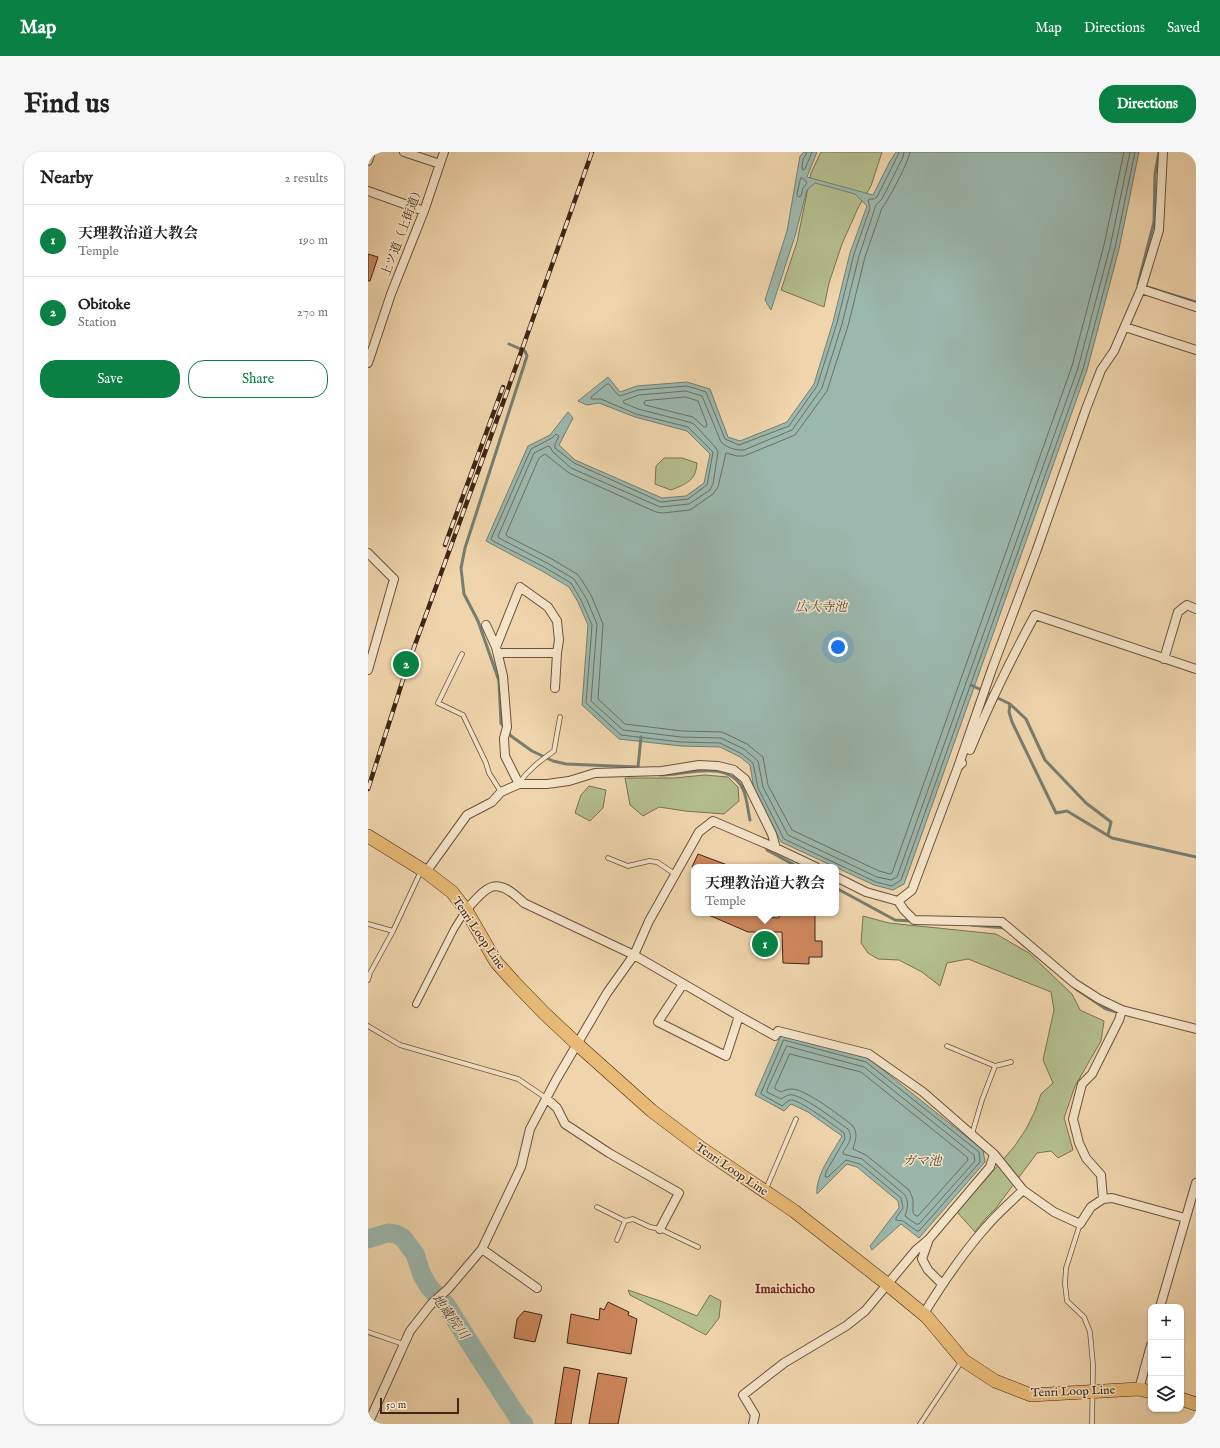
<!DOCTYPE html>
<meta charset="utf-8">
<style>
:root{--surface:#fff;--page:#f6f6f6;--text:#222;--muted:#767676;--line:#e0e0e0;--accent:#0b8043}
body{margin:0;font-family:"IM FELL English","Noto Serif JP",serif;background:var(--page);color:var(--text)}
.controls{position:absolute;right:12px;bottom:12px;display:grid;overflow:hidden;border-radius:8px;box-shadow:0 1px 3px #0004}
.controls button{width:36px;height:36px;display:grid;place-items:center;padding:0;border:0;border-bottom:1px solid var(--line);background:var(--surface);color:var(--text);font:20px sans-serif}
.scale{position:absolute;left:12px;bottom:10px;width:79px;box-sizing:border-box;padding-left:4px;border:2px solid #3f2616;border-top:0;font-size:11px;line-height:14px;white-space:nowrap;color:#3f2616;-webkit-text-stroke:3px #f5e4c9;paint-order:stroke}
.you{position:absolute;left:470px;top:495px;width:14px;height:14px;margin:-10px;border:3px solid #fff;border-radius:50%;background:#1a73e8;box-shadow:0 0 0 6px #1a73e833}
.badge{display:grid;place-items:center;width:26px;height:26px;border-radius:50%;background:var(--accent);color:#fff;font-size:13px;font-weight:700}
.pin{position:absolute;translate:-50% -50%;border:2px solid #fff;box-shadow:0 1px 4px #0006}
.popup{position:absolute;left:323px;top:712px;width:148px;height:52px;box-sizing:border-box;display:grid;place-content:center;border-radius:8px;background:var(--surface);filter:drop-shadow(0 1px 3px #0005);font-size:13px;white-space:nowrap;color:var(--muted)}
.popup b{font-size:15px;color:var(--text)}
.popup::after{content:'';position:absolute;left:50%;top:100%;margin-left:-8px;border:8px solid transparent;border-top-color:var(--surface)}
.list{margin:0;padding:0;list-style:none}
h2{display:flex;justify-content:space-between;align-items:center;height:52px;margin:0;padding:0 16px;font-size:17px}
h2 small{font-size:13px;font-weight:400;color:var(--muted)}
.list li{display:grid;grid-template-columns:26px 1fr auto;gap:12px;align-items:center;box-sizing:border-box;height:72px;padding:0 16px;border-top:1px solid var(--line)}
.list b{display:block;font-size:15px;white-space:nowrap}
.list p{margin:0;font-size:13px;white-space:nowrap;color:var(--muted)}
.list em{font-size:13px;font-style:normal;color:var(--muted)}
.actions{display:flex;gap:8px;padding:12px 16px}
.actions a{flex:1;padding:9px 0;border:1px solid var(--accent);border-radius:16px;text-align:center;font-size:14px;color:var(--accent)}
.actions .main{background:var(--accent);color:#fff}
.icon{flex:none;width:22px;height:22px;fill:none;stroke:currentColor;stroke-width:2;stroke-linecap:round;stroke-linejoin:round}
.map{position:relative;flex:none;width:828px;height:1272px;overflow:hidden;border-radius:16px}
header{display:flex;align-items:center;gap:24px;box-sizing:border-box;height:56px;padding:0 20px;background:var(--accent);color:#fff}
header strong{font-size:19px}
nav{display:flex;gap:22px;margin-inline-start:auto;font-size:14px}
.intro{display:flex;align-items:center;justify-content:space-between;box-sizing:border-box;height:96px;padding:0 24px}
h1{margin:0;font-size:28px}
.button{padding:10px 18px;border-radius:16px;background:var(--accent);color:#fff;font-size:14px;font-weight:700}
main{display:flex;gap:24px;padding:0 24px}
aside{flex:1;background:var(--surface);border-radius:16px;box-shadow:0 1px 3px #0004}
.map>svg:first-child{display:block}
</style>
<header>
<strong>Map</strong>
<nav><a>Map</a><a>Directions</a><a>Saved</a></nav>
</header>
<div class="intro"><h1>Find us</h1><a class="button">Directions</a></div>
<main>
<aside>
<h2>Nearby<small>2 results</small></h2>
<ul class="list">
<li><span class="badge">1</span><div><b>天理教治道大教会</b><p>Temple</p></div><em>190 m</em></li>
<li><span class="badge">2</span><div><b>Obitoke</b><p>Station</p></div><em>270 m</em></li>
</ul>
<div class="actions"><a class="main">Save</a><a>Share</a></div>
</aside>
<div class="map">
<svg width="828" height="1272" viewBox="0 0 828 1272">
<rect width="100%" height="100%" fill="#f0d5ac"/>
<filter id="stains"><feTurbulence type="fractalNoise" baseFrequency=".005" numOctaves="4"/><feColorMatrix values="0 0 0 0 .2 0 0 0 0 .09 0 0 0 0 .02 0 0 0 .5 -.17"/></filter>
<radialGradient id="worn" r=".72"><stop offset=".6" stop-color="#630" stop-opacity="0"/><stop offset="1" stop-color="#630" stop-opacity=".3"/></radialGradient>
<path fill="#b4be8e" stroke="#7a7252" d="M453 0H514L503 34 490 56 474 92 461 131 456 155 413 138 429 90 443 21Z
M296 306H314L329 311C328 329 318 332 303 338L287 332 288 314Z
M337 623 360 625 370 635 371 649 356 662 317 659 291 655 275 664 262 653 257 626H306Z
M221 634 238 638 235 656 222 669 207 661 213 643Z
M495 764 521 771 628 782 661 801 704 842 712 858 736 869 733 889 707 934 696 966 705 998 690 1006 683 999 669 1001 628 1056 616 1068 607 1080 589 1060 646 995 658 977 667 959 673 942 685 931 675 908 686 858 683 840 600 807 579 811 572 834 554 820 531 808 510 807 500 801 493 791Z
M260 1138 295 1150 329 1164 342 1143 353 1149 351 1166 338 1183 262 1143Z"/>
<path fill="#9bb8ae" stroke="#767e71" d="M436 0H449L439 25 505 43 521 11 528 0H771L751 97 719 218 536 732 525 738 506 733 413 690 386 637 382 613 372 605 352 595 313 594 251 587 214 553 220 473 210 450 201 435 174 419 118 389 160 294 182 283 200 260 205 266 191 293 207 308 294 346 318 344 336 331 342 302 319 279 267 265 231 251 219 253 210 249 240 225 252 240 269 234 319 230 342 237 360 285 372 289 419 270 446 232 465 170 482 101 499 54 487 42 447 31 439 38 427 84 403 158 397 148 419 79 432 4Z
M413 883 500 906 615 998 617 1010 551 1086 533 1072 504 1098 502 1094 531 1056 530 1049 489 1015 479 1012 449 1042C447 1024 465 1000 474 984L440 960 423 952 416 959 387 943Z"/>
<g fill="none" stroke-linecap="round" stroke-linejoin="round">
<path stroke="#6d6f62" stroke-width="1" d="M438 0V3L435 7 434 16 435 18 437 17 444 0
M531 0 530 3 509 45 506 47H502L500 48 502 56 486 102 469 171 449 234 421 274 371 293 357 287 338 240 319 234 270 238 252 244 249 242 241 232H239L223 245V247H233L268 262 320 275 345 300 339 333 320 347 293 350 206 311 187 296V292L191 284 188 282 184 286 163 297 123 387 125 389 176 415 203 431 213 448 224 473 218 551 253 583 313 590 352 591 374 602 385 611 390 636 416 687 508 730 524 734 533 728 715 217 747 96 767 0
M536 0 535 5 514 47 508 53 491 104 474 172 454 236 424 278 376 298C368 299 358 295 353 290L334 244 318 239 271 243 257 248 255 249 256 251 270 257 321 270 326 272 348 296 350 300 345 332 342 338 321 352 292 355 203 316 185 300 182 295 180 294 166 301 130 384 131 386 179 411 206 427 218 446 229 472 223 549 255 578 313 585 353 586 376 597 390 609 395 635 420 683 509 725 523 728 529 725 710 216 742 95 762 0
M542 0C542 7 519 51 514 56L497 105 480 174 459 239 427 283 376 304H369L358 301 350 335 345 342 322 358 295 361 288 360 201 321 177 302 171 306 138 382 139 384 182 406 209 422 213 427 223 443 235 472 230 547 257 572 314 579 354 580 379 592 395 605 400 633 424 678 511 719 522 722 524 721 704 214 736 93 756 0
M433 26H435L439 31 435 36 433 44 431 45 429 43Z
M318 245 330 249 339 272 338 275H336L325 265 277 253 276 251 277 249Z
M416 888 498 910 611 1000 612 1010 551 1079H549L535 1069 528 1068V1066L535 1056 533 1046 492 1012 478 1008 460 1025H457L458 1020 477 987 476 981C468 975 430 946 422 948 419 949 417 952 414 954L393 942Z
M419 894 496 915 606 1003 607 1009 551 1072H548L537 1064C540 1056 541 1049 536 1042L494 1007 475 1002V1000C480 992 486 986 480 977 468 969 439 946 425 943 420 942 417 945 413 947L399 940V938Z
M422 902 493 920 599 1005 600 1008 550 1064H548L545 1061V1047L541 1038 498 1003 485 997C487 988 491 982 484 973 471 963 440 939 425 937 420 937 417 938 413 940L407 937V935Z"/>
<path stroke="#767e71" stroke-width="3" d="M773 133 770 132 786 70 787 22 791 0
M779 135 828 150
M141 192 157 199 159 204 97 396 93 416 96 442 110 469 131 529 133 571 143 584 164 599 185 609 198 612 270 615 273 585
M603 533 642 552 658 567 677 608 718 651 743 670 740 683
M642 552 641 560 644 570 688 661 699 659 744 686 828 705
M292 623C319 623 360 607 375 637 379 646 380 659 382 668
M399 698 430 715
M468 736 527 768 544 769
M603 773 638 776
M708 837 738 857 752 861"/>
<path stroke="#9bb8ae" stroke-width="19" d="M0 1087 20 1081 28 1082 35 1086 47 1102 54 1123 61 1135 79 1154 105 1196 151 1267 156 1272"/>
</g>
<path fill="#d0885e" stroke="#3f2616" d="M0 102 10 105 2 129H0Z
M330 702 362 714V715H324Z
M336 761H381L392 765 411 766V761H447V789H454V805H441V812L415 811 414 780H380Z
M240 1150 261 1160 260 1163 269 1167 263 1202 199 1191 203 1162 231 1168 232 1156 236 1158Z
M156 1159 174 1163 167 1190 146 1186 149 1167Z
M196 1215 212 1218 203 1272H187Z
M230 1221 259 1226 250 1272H221Z"/>
<g fill="none" stroke-linecap="round" stroke-linejoin="round">
<defs>
<path id="service" d="M94 502 70 551 95 563 118 611 121 621 133 640
M151 631C161 617 172 609 186 599L192 565
M240 706 260 714 281 709 289 710 307 722
M0 772 25 779
M0 828 2 821 25 779 53 719
M0 874 32 893 150 927 178 946
M579 894 627 914 643 910
M604 982 614 948 627 914
M398 1037 428 967
M229 1055 257 1069 265 1067 282 1075 292 1077 330 1095
M712 1072 698 1116 697 1132 699 1149 716 1165 722 1180 725 1213 724 1272
M249 1088 257 1069
M0 1180 35 1192
M552 1272 594 1209"/>
<path id="pedestrian" d="M48 852 86 777 98 758"/>
<path id="minor" d="M36 0 72 12
M0 9 3 0
M0 39 56 59
M773 137 828 155
M757 175 828 198
M0 211 23 142 56 59 76 0
M0 401 26 427 0 518
M118 473 128 495 135 524 139 575 136 586 137 604 151 632
M128 495 152 435 180 455 189 469 191 488 189 501 187 536
M130 501H189
M796 507 810 460 819 453 828 457
M602 598C621 552 643 507 667 463L828 517
M590 615 624 517 668 400 718 257 733 218 746 199 773 137 791 78 795 0
M58 720 99 663 124 650 133 640 151 632H179L201 629 227 621 294 619 331 613 350 614 366 618 377 627 404 682 408 696
M468 725 498 740 530 749 544 738 590 615 594 611
M530 749 536 758 546 768 634 770 706 831 731 847 754 858 828 877
M98 758C121 733 127 723 156 751L266 803 371 864 407 884 410 879 501 902 555 940 626 1002 655 1038 686 1060 712 1072 723 1055 735 1047 733 1023 718 1006 711 991 705 967 714 932 724 922 751 868 754 858
M315 832 290 870 358 904 371 864
M178 946 189 956 197 972 241 1001 311 1041 292 1077
M735 1047 744 1046 817 1066
M114 1097 169 1136
M574 1132 560 1118 554 1107 561 1087 622 1015 626 1002
M792 1155 828 1031
M555 1163C574 1132 594 1102 618 1075 629 1062 643 1050 655 1038
M771 1237 783 1193
M0 1272 42 1179 64 1151 80 1137 114 1097 153 1015 162 977 188 928 239 841 266 803 281 769 331 680 345 669 408 696 448 715
M385 1272 387 1263 375 1243 416 1211 478 1174 497 1159 548 1098 561 1087"/>
<path id="primary" d="M0 684 58 720 84 740 98 758 128 810 146 830 176 861 209 892 284 959 333 996 426 1059 519 1132 559 1165 595 1208 627 1229 663 1243 771 1237 783 1240
M813 1247 828 1252"/>
</defs>
<use href="#service" stroke="#6b523c" stroke-width="5.5"/>
<use href="#pedestrian" stroke="#6b523c" stroke-width="8"/>
<use href="#minor" stroke="#6b523c" stroke-width="10"/>
<use href="#primary" stroke="#3f2616" stroke-width="14"/>
<use href="#service" stroke="#f5e4c9" stroke-width="4"/>
<use href="#pedestrian" stroke="#f5e4c9" stroke-width="6"/>
<use href="#minor" stroke="#f5e4c9" stroke-width="8"/>
<use href="#primary" stroke="#e8ba76" stroke-width="13"/>
<defs>
<path id="rail" d="M77 393 135 235
M0 637 40 512 135 251 224 0"/>
</defs>
<use href="#rail" stroke="#3f2616" stroke-width="4.5"/>
<use href="#rail" stroke="#f5e4c9" stroke-width="3" stroke-dasharray="9" stroke-linecap="butt"/>
</g>
<g text-anchor="middle" stroke-width="3" stroke-linejoin="round" paint-order="stroke">
<g font-size="12" fill="#3f2616" stroke="#f5e4c9">
<text transform="translate(34 79) rotate(-69)" y="4">上ツ道（上街道）</text>
<text transform="translate(111 781) rotate(56)" y="4">Tenri Loop Line</text>
<text transform="translate(364 1017) rotate(34)" y="4">Tenri Loop Line</text>
<text transform="translate(705 1239) rotate(-2)" y="4">Tenri Loop Line</text>
</g>
<g font-size="13" font-style="italic" fill="#564a3c" stroke="#f5e4c9">
<text x="453" y="459">広大寺池</text>
<text x="554" y="1013">ガマ池</text>
<text transform="translate(83 1164) rotate(54)" y="5">地蔵院川</text>
</g>
<g font-size="13" font-weight="bold" fill="#7a1f14" stroke="#f5e4c9">
<text x="417" y="1141">Imaichicho</text>
</g>
</g>
<rect width="100%" height="100%" filter="url(#stains)"/>
<rect width="100%" height="100%" fill="url(#worn)"/>
</svg>
<div class="controls">
<button>+</button>
<button>−</button>
<button><svg class="icon" aria-label="layers" viewBox="0 0 24 24"><path d="M12 4l9 5-9 5-9-5zM3 14l9 5 9-5"/></svg></button>
</div>
<div class="scale">50 m</div>
<div class="you"></div>
<div class="pin badge" style="left:397px;top:792px">1</div>
<div class="popup"><b>天理教治道大教会</b>Temple</div>
<div class="pin badge" style="left:38px;top:512px">2</div>
</div>
</main>
